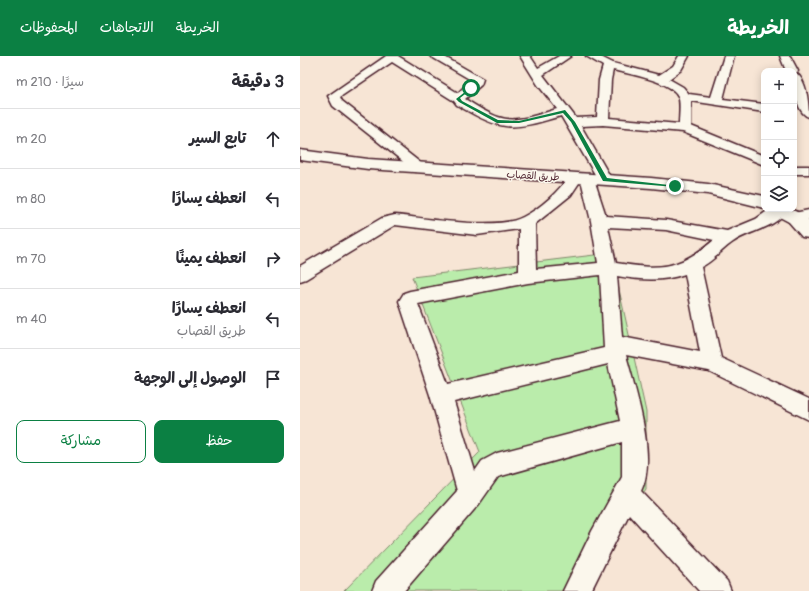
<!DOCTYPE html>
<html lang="ar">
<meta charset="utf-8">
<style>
:root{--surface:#fff;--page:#f2f2f3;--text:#2b2b33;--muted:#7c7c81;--line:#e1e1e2;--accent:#0b8043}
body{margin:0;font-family:Pangolin,"Playpen Sans Arabic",sans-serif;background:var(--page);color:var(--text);direction:rtl}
.controls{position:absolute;right:12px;top:12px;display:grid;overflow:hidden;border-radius:8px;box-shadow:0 2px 10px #0003}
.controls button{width:36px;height:36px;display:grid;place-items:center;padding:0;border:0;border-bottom:1px solid var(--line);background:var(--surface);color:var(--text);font:20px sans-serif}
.stop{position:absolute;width:12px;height:12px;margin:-9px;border:3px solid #0b8043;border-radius:50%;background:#fff}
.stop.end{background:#0b8043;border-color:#fff;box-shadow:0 1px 4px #0008}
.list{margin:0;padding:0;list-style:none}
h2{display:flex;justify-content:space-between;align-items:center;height:52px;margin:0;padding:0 16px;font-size:17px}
h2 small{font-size:13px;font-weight:400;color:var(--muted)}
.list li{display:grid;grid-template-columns:26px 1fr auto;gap:12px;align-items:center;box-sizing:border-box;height:60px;padding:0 16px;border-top:1px solid var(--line)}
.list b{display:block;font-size:15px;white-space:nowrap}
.list p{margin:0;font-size:13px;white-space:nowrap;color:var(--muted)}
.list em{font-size:13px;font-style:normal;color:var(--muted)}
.actions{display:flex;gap:8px;padding:12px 16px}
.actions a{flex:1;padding:9px 0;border:1px solid var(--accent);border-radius:8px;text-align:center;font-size:14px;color:var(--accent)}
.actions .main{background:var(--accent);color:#fff}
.icon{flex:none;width:22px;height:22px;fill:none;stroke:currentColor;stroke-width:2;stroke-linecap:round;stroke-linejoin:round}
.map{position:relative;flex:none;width:509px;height:535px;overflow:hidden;direction:ltr}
header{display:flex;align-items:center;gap:24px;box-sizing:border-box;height:56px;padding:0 20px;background:var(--accent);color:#fff}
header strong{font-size:19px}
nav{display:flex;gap:22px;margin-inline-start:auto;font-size:14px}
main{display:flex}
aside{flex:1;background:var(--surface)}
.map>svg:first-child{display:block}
</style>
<header>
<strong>الخريطة</strong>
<nav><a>الخريطة</a><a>الاتجاهات</a><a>المحفوظات</a></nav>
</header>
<main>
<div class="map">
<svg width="509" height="535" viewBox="0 0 509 535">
<rect width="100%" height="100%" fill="#f7e5d5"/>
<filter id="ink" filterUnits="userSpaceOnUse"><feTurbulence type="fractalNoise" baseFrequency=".025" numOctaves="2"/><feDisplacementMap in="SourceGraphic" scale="8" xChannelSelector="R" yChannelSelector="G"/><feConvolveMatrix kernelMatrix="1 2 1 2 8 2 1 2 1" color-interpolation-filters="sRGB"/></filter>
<g filter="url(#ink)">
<path fill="#baecab" stroke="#82866b" d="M311 197 346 356V433L275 535H44L180 396 112 221Z"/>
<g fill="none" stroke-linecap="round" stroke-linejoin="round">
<defs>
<path id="street" d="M86 0H98L158 37 171 24 130 0H143L183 23 181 29 165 43C176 50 187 57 198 61 217 68 239 58 257 53L238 29 220 0H230L238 12 259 0H271L243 19 276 62 297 61 299 24 303 10 286 0H299L313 7 359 19 373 10 379 0H389L381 14 369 23 383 31 389 38 411 41 424 0H434L423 43 464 48V56L391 45V70L464 100V109L383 76 303 69 281 70 312 124 310 127H300L261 60C210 75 204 76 157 49L154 45 92 6 40 41 42 45 127 112 125 115H115L33 50 28 40ZM313 14C329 18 371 25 378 40 381 46 379 60 379 68L309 62 311 24Z
M480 0H490L498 15 496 17C507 24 509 49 509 61 495 57 494 27 494 15H486Z
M494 110H509V118H494Z
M275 118 282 121 288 118 293 120 306 160 366 164 427 175 456 163 470 153 487 154C475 173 450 174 433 186 422 193 414 205 401 211L421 302 509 343V364L409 315 326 299C335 333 358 402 341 435L427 525 431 535H399L329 458 291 535H263L292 475 322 421V386L198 421 179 448 104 535H72L76 525 157 435 130 339 99 245 104 237 110 235 219 215V173L177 179 95 169 6 223 0 225V210L82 162 95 159C125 162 197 175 223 161 241 152 259 135 270 119ZM281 124 291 165 298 207 236 213 235 168 271 139ZM308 171 366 174 414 184C378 214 360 214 316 207ZM385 218 400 296 322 281 317 220C341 224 362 226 385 218ZM300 219 304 292 148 328 118 248 228 227ZM308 308 320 365 197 397 182 405 175 415 154 346Z
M509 154V164L495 167 489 166 487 162 489 158Z"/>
<path id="secondary" d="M0 94 68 103 351 122 408 128 464 140V152L408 138 351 132 68 113 0 104Z
M469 153C488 153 495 151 509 165V182L502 181 489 166 472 157Z"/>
</defs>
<use href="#street" stroke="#4a1f2b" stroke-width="3"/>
<use href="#secondary" stroke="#4a1f2b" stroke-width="3"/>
<use href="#street" fill="#fbf7ec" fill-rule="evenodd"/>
<use href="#secondary" fill="#fbf7ec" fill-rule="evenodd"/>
</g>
</g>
<path fill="#0b8043" d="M170 32H173L160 42 162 45 198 64 219 65 265 54 275 66 307 122 378 130 375 131 303 125 271 66 263 57 219 67H197L159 46 156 43Z"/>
<g text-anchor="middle" stroke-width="3" stroke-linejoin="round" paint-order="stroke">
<g font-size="10" fill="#4a1f2b" stroke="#fbf7ec">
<text transform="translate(233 119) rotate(3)" y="4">طريق القصاب</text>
</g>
</g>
</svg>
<div class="controls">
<button>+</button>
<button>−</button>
<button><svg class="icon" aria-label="locate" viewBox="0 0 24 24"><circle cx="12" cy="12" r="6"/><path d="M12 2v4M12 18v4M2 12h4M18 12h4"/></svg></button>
<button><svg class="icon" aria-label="layers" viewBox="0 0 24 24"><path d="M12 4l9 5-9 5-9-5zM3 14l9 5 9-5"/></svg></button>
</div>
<div class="stop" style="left:171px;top:32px"></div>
<div class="stop end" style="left:375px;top:130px"></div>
</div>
<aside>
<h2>3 دقيقة<small>سيرًا · 210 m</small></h2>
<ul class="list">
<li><svg class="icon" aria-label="ahead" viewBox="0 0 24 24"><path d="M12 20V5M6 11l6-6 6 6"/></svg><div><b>تابع السير</b></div><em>20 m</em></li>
<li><svg class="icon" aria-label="left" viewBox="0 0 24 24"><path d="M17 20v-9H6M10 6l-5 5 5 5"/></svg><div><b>انعطف يسارًا</b></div><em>80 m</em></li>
<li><svg class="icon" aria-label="right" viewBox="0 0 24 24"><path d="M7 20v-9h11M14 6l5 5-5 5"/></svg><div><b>انعطف يمينًا</b></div><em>70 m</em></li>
<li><svg class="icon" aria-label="left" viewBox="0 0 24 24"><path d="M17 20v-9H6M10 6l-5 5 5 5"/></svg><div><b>انعطف يسارًا</b><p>طريق القصاب</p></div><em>40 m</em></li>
<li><svg class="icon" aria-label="arrive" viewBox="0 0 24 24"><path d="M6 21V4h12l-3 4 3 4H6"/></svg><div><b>الوصول إلى الوجهة</b></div></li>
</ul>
<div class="actions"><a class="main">حفظ</a><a>مشاركة</a></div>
</aside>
</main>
